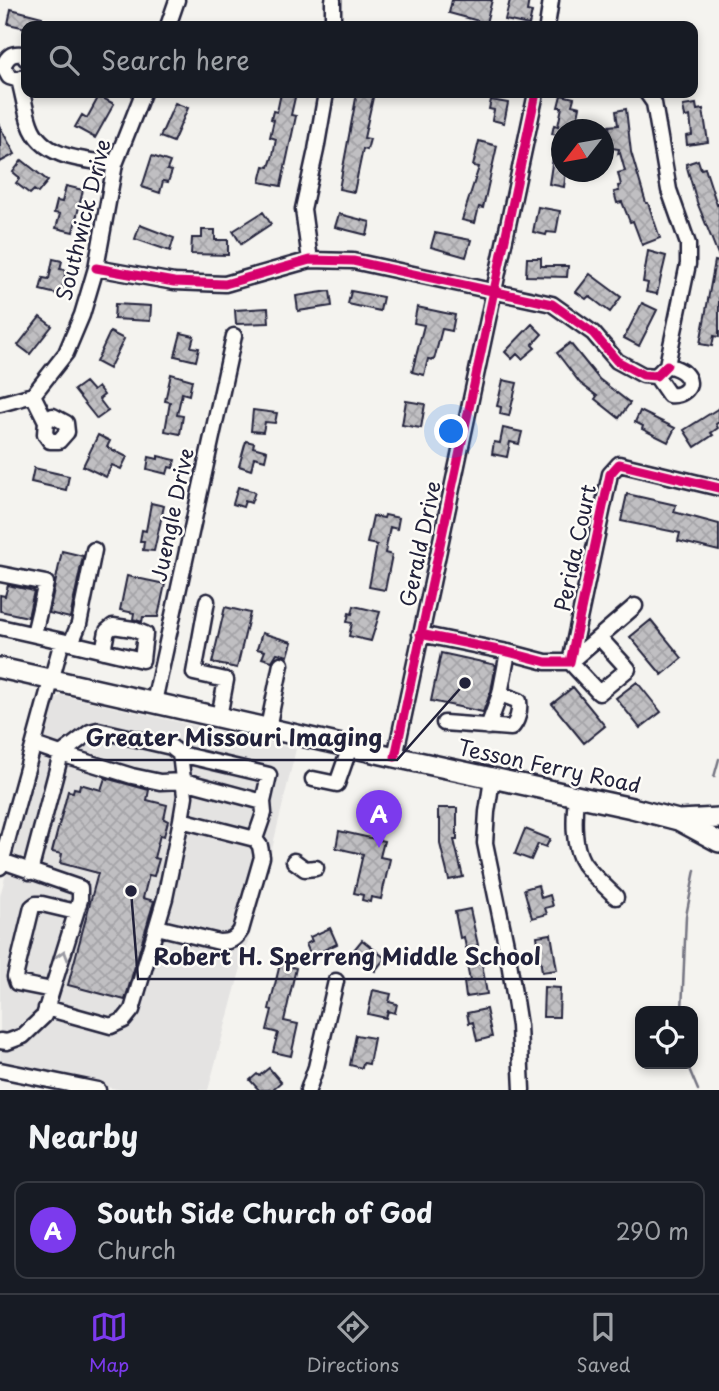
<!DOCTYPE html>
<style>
:root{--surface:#171b24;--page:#20242c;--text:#f1f3f6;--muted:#9ea1a6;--line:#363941;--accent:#7c3aed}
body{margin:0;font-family:"Playpen Sans",sans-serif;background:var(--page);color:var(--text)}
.controls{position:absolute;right:21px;bottom:21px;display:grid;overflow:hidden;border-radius:14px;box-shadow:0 4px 10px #0003}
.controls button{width:63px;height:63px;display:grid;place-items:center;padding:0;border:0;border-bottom:2px solid var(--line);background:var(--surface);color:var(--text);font:35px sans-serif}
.compass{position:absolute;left:551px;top:119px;width:63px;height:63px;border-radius:50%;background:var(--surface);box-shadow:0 4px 10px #0003;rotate:239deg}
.you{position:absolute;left:452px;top:432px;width:24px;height:24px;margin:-18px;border:5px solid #fff;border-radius:50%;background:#1a73e8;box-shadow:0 0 0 10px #1a73e833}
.badge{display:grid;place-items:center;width:46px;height:46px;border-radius:50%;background:var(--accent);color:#fff;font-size:23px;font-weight:700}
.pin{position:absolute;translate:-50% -58px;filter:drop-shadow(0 2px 4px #0008)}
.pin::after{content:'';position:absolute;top:37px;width:24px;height:21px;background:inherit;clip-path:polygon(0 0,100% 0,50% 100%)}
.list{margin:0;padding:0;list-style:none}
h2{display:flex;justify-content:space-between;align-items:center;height:91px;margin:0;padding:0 28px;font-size:30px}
h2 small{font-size:23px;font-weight:400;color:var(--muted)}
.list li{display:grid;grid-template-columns:46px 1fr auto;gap:21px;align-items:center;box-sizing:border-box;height:98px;margin:0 14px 14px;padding:0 14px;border:2px solid var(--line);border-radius:14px}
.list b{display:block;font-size:26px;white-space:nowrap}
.list p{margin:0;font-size:23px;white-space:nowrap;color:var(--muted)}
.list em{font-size:23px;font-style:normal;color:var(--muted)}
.icon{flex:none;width:38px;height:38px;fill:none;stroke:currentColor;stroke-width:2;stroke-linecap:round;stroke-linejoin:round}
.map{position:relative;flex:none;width:719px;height:1090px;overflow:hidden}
.search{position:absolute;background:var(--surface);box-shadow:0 4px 10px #0003;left:21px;right:21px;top:21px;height:77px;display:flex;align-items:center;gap:18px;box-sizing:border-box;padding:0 24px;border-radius:14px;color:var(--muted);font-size:26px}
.sheet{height:203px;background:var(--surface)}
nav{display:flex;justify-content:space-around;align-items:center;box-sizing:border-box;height:98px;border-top:2px solid var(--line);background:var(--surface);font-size:19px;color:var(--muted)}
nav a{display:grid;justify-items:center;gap:4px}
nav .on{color:var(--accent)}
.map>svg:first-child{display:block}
</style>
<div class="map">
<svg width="719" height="1090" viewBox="0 0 719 1090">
<defs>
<pattern id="building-cross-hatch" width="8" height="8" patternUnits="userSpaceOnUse" patternTransform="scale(1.75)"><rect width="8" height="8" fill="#c0bfc2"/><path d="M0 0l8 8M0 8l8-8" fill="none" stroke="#a5a4a8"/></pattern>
</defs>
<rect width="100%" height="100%" fill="#f4f3ef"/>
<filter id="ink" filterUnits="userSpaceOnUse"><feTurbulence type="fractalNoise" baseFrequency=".0143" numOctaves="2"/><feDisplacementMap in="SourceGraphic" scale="14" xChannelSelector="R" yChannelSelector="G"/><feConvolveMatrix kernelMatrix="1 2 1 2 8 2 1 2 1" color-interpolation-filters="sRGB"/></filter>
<g filter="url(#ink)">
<path fill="#e4e3e2" d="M61 695 296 749 263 886 208 1090H121L0 1064V896L53 702Z"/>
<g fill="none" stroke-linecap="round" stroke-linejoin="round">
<path stroke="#757582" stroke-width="2.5" d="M714 777 719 759
M682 1011 686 916 695 870
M687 1064 698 1090"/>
</g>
<path fill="url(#building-cross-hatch)" stroke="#22223b" stroke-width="2" d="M452 0H492L486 23 449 13Z
M510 0H529L527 11 532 12 529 25 505 20Z
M11 9 42 17 40 26 26 28 8 24Z
M281 93H296L291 115 296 116 281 186 260 182 264 166 269 167 273 155 276 139 270 137 274 120 271 119 273 111 277 112Z
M357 93H374L364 138 370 139 367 150 363 149 354 192 339 189Z
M561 95 574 98 572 105 580 107 575 130H562V136L552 134 554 125 558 126 562 107H558Z
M99 96 114 104 95 138 75 127 82 115 87 118Z
M491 100 508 103 504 123 492 120 494 110 489 109Z
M175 103 188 108 173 142 160 137Z
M696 104 697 110 703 109 708 142 687 145 686 136 692 135 690 116 685 117 683 106Z
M626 109 631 152 646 203H648L660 238 642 245 633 221 630 222 622 202 617 203 614 192 619 191 618 186 621 185 618 173 625 171 620 153 618 154 619 149 612 148 609 126 618 125 616 111Z
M0 127 15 154 0 162Z
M479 141 497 146 483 208 479 207 475 223 462 220 479 167 473 166Z
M554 151 562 152V172H566L564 187 549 184Z
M152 156 170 162 167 170 172 171 168 182 163 181 160 193 142 187Z
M22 160 48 181 38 193 34 190 30 194 16 183 20 178 13 172Z
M698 160 701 169 705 168 717 205 719 204V257L697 202 686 164Z
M66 186 83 190 73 232 56 228 60 214 54 213 57 201 62 202Z
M538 207 560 211 556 233 547 232 546 235 533 232Z
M263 212 271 224 241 244 233 231Z
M339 214 370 222 367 235 335 227Z
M140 225 174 238 170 251 135 239Z
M202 230H215V240H228V255L191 254 192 238H202Z
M435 233 471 240 466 257 431 247Z
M648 251 666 256 657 294 646 292 648 283 643 282Z
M527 258H541V266H568L567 277 526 276Z
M53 259 62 261 60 269 66 270 61 295 40 290 43 278 49 279Z
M715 261 719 262V337L714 336 712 346 700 344Z
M590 274 621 297 610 312 589 296 586 299 576 292Z
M330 291 332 306 298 311 296 296Z
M351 291 383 297 380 311 348 304Z
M642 303 657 310 639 346 624 338Z
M115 304 151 306 150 321 114 319Z
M417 307 455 315 452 331 442 329 434 360 428 359 424 375 412 372 424 325 414 323Z
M268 308 269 323 236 324 235 310Z
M40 317 52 326 30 354 18 345Z
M532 324 542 334 532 345 535 348 522 359 517 354 512 359 505 352Z
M110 332 124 339 109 369 96 362Z
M181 333 194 336 191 347 199 348 196 361 175 356Z
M570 343 599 379 630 403 619 418 595 399 597 396 580 383 557 353Z
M171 374 192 380 189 395 182 393 177 415 183 416 180 434 165 431 170 402 165 401Z
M503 380 517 383 509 416 500 414 501 407 497 406Z
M85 382 93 391 98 387 104 395 99 399 108 411 97 419 74 390Z
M406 401 425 404 421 428 402 425Z
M719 408V422L716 424 718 428 711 433 713 435 695 447 684 430Z
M253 410 277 413 275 423 265 422 263 432 251 431Z
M640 411 675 428 668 442 642 429 643 426 635 422Z
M503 428 522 432 519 444 510 442 507 457 492 454 494 442 500 443Z
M98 435 110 441 107 447 127 457 121 469 112 465 106 477 83 466Z
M246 441 254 443 253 447 267 451 265 460 254 457 251 470 239 466Z
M158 456 175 460 173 468 169 467 167 474 147 469 149 457 158 459Z
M34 468 69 476 66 490 31 482Z
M238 487 255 492 251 503 245 501 243 507 233 504Z
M627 494 676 505 674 512 719 524V551L678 541 680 533 621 521Z
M151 503 164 506 154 551 143 550 144 541H140L142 530 146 531Z
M385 515 399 518 397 529 390 527 385 553 392 555 385 590 369 587 377 545 367 543 373 516 384 518Z
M62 551 83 556 70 618 49 613Z
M127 576 165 584 158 617H143L142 622 133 619 134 613 120 610Z
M8 585 34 591 28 617 0 611V595L5 596Z
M354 606 380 612 371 641 349 636 352 623 347 622 349 613 352 614Z
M225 607 250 613 237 668 212 663Z
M651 620 682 658 662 675 630 637Z
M262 633 292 642 288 656 277 653 272 661 262 658 265 651 257 649Z
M441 653 496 665 491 691 483 712 431 701Z
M637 682 661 712 640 728 616 698Z
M573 687 605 726 584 743 552 704Z
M105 778 149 790 147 800 167 805 164 819 168 821 164 836 160 835 154 858 159 859 154 876 149 875 143 898 154 901 125 1000 68 985 98 873 60 863 62 854 52 852 68 791 73 792 74 788 79 789 80 784 101 790Z
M438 808H457V840H454L463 877 449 880 440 844V819H438Z
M525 829 550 839 546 847 538 844 531 860 515 854Z
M339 831 384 841 380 857 390 859 381 899 371 897 370 902 362 900 363 895 354 893 363 854 336 848Z
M538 885 541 898 550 895 553 906 545 908 547 914 532 918 524 889Z
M470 909 478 945 466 948 464 937 460 938 455 912Z
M330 928 337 944 311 956 306 944 312 941 310 937Z
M551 934 557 970 542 972 537 936Z
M362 940 385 958 375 971 352 952Z
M482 963 487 994 466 997 464 982 470 981 467 965Z
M280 964 296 968 284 1021 298 1024 291 1056 273 1052 278 1033 267 1030 272 1010 269 1009Z
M544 987 560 988 559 1017H543Z
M373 990 391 994 389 1002 397 1004 395 1013 388 1011 386 1018 368 1014Z
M486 1009 492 1037 477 1041 473 1022 469 1023 467 1013Z
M356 1035 374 1038 369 1064 363 1063 362 1068 350 1065Z
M269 1068 281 1082 272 1090H259L250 1080 257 1074 259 1076Z"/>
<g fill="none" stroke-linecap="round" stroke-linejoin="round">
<defs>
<path id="minor" d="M168 26 177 0
M333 26V0
M547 26 551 0
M25 76 19 80 9 77 3 66C8 56 11 53 22 54L26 59
M19 80C23 94 25 110 30 124 42 159 85 160 115 164
M647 93 654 103 669 190 688 244V264L667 365
M310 260 303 209 316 150 326 93
M96 268 174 282 225 284 310 260 353 261 552 304 593 333 617 361 643 375 656 376 667 365
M656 376 669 395C682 397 697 386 684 373 680 369 673 367 667 365
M33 395 46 421 45 434 50 441H59L67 432 66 423 53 416 46 421
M0 404 33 395 66 353 82 315 96 268 115 164 143 93
M0 574 46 583 34 634
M207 601 194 673 226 680 219 717
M0 627 62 641
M420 634 508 652 546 662H570
M71 643 79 624 94 550
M570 662 610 474 619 464 719 488
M570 662 599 693 628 669 599 637
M570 662 635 606
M154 702 234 336
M444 723 511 728C518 722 520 710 519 701L500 694 508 652
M488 727 500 694
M268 728 281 664
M98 730 171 747 180 754 269 775 263 802 184 781 160 782 132 776 61 754 90 732Z
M395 757 536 93
M313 779 337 784 350 747
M492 779 487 812 485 843 507 949 519 1026 522 1090
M576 797C574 817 572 847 584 864 593 876 606 887 616 897
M181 820 255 839 264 813 263 802
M294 861 305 869 316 868
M0 867 62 641 142 660 145 634 133 629 113 626 107 631 103 651
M30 872 61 754 35 745
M157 927 219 942C230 942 235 940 241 930L262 857 260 846 255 839
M52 990 17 983 15 977 32 907 36 904H42L76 912
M46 1008 111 1026 124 1020 132 1010 165 898 181 820 185 796 180 754
M0 1041 7 1042 23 1036 44 1016 80 900V888L2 861
M0 1070 98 1090
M308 1090 316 1067 336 981"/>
<path id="major" d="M0 668 395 757 632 808 678 820 719 842
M679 820 719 818"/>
</defs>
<use href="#minor" stroke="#22223b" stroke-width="19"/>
<use href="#major" stroke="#22223b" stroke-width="24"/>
<use href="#minor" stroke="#fdfcf7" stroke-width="14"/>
<use href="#major" stroke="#fdfcf7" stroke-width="19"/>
<defs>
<path id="cycleway" d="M96 268 174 282 225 284 310 260 353 261 552 304 593 333 617 361 643 375 656 376 667 365
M420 634 508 652 546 662H570L610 474 619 464 719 488
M395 757 536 93"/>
</defs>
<use href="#cycleway" stroke="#fdfcf7" stroke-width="13"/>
<use href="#cycleway" stroke="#d6006c" stroke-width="9"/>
</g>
<defs><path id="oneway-chevron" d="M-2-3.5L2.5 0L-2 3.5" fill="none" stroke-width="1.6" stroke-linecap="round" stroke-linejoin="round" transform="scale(1.75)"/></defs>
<use stroke="#9a9aa2" href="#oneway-chevron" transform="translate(63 955) rotate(-73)"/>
</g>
<g text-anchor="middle" stroke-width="5" stroke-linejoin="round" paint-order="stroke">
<g font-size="21" fill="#22223b" stroke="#fdfcf7">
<text transform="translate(84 220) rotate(-76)" y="7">Southwick Drive</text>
<text transform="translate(173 515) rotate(-78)" y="7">Juengle Drive</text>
<text transform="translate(421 544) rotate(-78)" y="7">Gerald Drive</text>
<text transform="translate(576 548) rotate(-78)" y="7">Perida Court</text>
<text transform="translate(549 767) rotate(12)" y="7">Tesson Ferry Road</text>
</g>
</g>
<path fill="none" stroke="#22223b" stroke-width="2.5" d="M465 683L397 760H71M131 891L138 979H556"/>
<g fill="#22223b" stroke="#fdfcf7" stroke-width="2.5">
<circle cx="465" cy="683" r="7"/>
<circle cx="131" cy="891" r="7"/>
</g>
<g font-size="23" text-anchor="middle" font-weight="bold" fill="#22223b" stroke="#fdfcf7" stroke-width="5" stroke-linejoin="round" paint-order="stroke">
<text x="234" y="746">Greater Missouri Imaging</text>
<text x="347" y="965">Robert H. Sperreng Middle School</text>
</g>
</svg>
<div class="controls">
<button><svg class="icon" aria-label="locate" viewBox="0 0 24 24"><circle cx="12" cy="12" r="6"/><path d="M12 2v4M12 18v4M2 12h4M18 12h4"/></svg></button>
</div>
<svg class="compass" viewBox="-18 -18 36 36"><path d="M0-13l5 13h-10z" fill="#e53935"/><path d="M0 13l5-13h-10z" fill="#9ea1a6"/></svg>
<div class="you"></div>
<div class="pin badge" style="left:379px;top:848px">A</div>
<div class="search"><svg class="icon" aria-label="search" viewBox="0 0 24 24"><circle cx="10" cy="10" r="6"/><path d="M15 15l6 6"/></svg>Search here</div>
</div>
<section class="sheet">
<h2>Nearby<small></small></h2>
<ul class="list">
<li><span class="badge">A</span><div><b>South Side Church of God</b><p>Church</p></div><em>290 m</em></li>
</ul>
</section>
<nav>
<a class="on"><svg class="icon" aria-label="map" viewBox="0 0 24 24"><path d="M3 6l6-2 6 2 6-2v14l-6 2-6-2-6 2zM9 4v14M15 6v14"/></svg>Map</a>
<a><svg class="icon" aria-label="directions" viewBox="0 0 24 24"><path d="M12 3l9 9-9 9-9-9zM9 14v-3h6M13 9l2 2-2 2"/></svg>Directions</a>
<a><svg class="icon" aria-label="saved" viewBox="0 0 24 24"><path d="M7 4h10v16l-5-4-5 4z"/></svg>Saved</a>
</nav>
